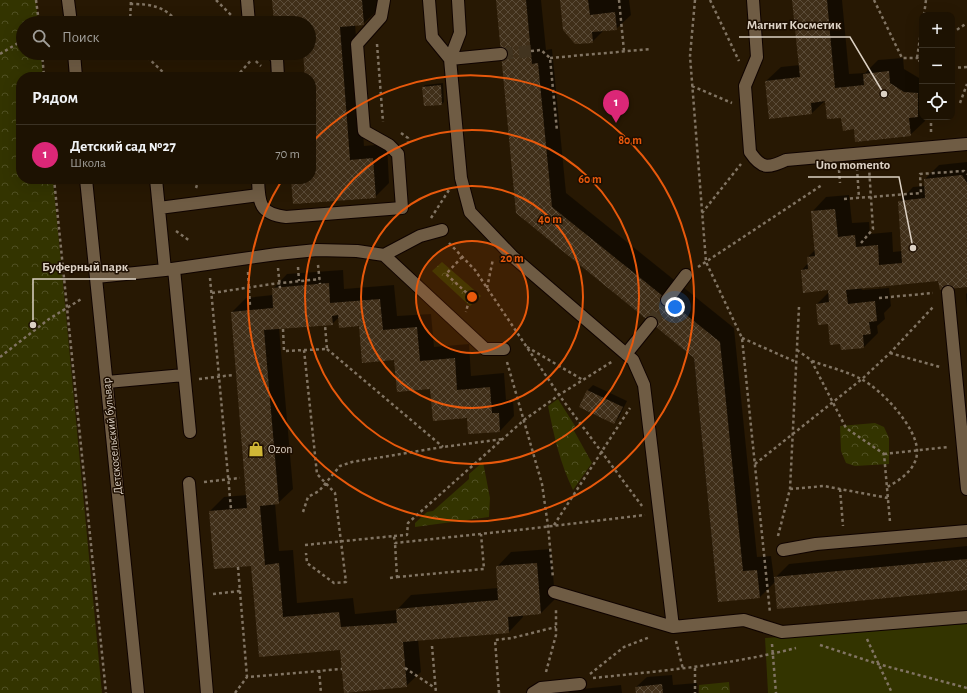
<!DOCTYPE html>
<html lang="ru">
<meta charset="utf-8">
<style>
:root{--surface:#1d1202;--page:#251b0c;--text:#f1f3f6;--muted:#a09e99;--line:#3b3224;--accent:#db2777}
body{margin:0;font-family:"Alegreya Sans",sans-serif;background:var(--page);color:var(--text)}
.controls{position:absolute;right:12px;top:12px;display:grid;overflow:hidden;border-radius:8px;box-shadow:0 4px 16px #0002}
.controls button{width:36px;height:36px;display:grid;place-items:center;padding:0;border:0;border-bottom:1px solid var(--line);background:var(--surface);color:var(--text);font:20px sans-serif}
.you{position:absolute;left:675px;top:307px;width:14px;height:14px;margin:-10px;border:3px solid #fff;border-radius:50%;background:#1a73e8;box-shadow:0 0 0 6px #1a73e833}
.badge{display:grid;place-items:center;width:26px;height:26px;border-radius:50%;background:var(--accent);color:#fff;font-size:13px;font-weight:700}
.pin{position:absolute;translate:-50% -33px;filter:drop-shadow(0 1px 2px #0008)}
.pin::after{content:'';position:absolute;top:21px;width:14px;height:12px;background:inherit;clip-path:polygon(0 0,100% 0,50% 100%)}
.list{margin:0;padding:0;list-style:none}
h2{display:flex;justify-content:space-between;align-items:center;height:52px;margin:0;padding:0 16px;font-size:17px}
h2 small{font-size:13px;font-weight:400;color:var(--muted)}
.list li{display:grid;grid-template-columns:26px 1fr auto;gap:12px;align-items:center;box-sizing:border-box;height:60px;padding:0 16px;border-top:1px solid var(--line)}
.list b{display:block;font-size:15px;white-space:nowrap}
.list p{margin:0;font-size:13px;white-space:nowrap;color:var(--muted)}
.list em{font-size:13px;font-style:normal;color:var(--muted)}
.icon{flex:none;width:22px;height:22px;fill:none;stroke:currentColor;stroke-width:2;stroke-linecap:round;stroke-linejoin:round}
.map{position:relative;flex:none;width:967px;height:693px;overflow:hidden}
.search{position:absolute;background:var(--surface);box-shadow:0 4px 16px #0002;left:16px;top:16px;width:300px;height:44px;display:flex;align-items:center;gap:10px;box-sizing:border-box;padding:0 14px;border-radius:22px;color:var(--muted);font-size:15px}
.panel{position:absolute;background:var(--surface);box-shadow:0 4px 16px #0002;left:16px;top:72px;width:300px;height:112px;border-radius:16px}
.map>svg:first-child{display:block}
</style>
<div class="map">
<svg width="967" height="693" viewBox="0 0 967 693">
<defs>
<pattern id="park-crowns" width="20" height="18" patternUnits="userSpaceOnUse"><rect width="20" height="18" fill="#333400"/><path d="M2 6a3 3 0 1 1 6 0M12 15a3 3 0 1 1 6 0" fill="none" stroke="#505024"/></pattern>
<pattern id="building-cross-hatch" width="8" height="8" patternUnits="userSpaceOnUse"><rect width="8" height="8" fill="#402f19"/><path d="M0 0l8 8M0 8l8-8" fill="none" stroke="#5b4c39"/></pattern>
</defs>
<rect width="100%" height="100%" fill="#271803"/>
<path fill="#333400" d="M967 624V693H768L765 638Z"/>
<path fill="url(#park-crowns)" d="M0 0H36L38 23H23V53H41L43 77H21V179H53L102 693H0Z
M442 262 481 296 470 306 432 271Z
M558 399 575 426 573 429 592 463 573 490C560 463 554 436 548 406Z
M875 423 884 427 889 438V464L855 466 846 463 841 451 840 426Z
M483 462 490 498 489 517 415 527V523L427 512 433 511 469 479V474Z
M729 682 730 693H699V685Z"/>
<path fill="#0007" d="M273 0H377L378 10 363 24H355L364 146 387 144 389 183 375 197 292 179H311V77H306L304 53H309V23H275Z
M497 0H541L546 50 552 49 566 193 734 328 757 557 771 556 774 579 789 564 967 546V589L775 582 760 597 718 601 694 358 517 213Z
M561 0H629L631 15 616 29 604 30 592 42Z
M793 0H842L849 74 865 73 878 60 903 58 904 69 919 78H922V117H924L925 121 910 135 855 128 826 100 812 113 766 81 781 67 800 65Z
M443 83 444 102 442 104 425 105 423 87 425 85Z
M967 162V286L939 280 861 287 862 290 889 288 891 306 884 313 885 319 877 326 878 333 864 347 841 343 817 304 829 292V289L802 270 808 263V257L816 249 812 212 826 197 849 195 852 223 869 222 870 234 892 232 893 252 902 251 899 202 913 187 925 186V179L939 165Z
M343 270 344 289 394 285 397 316 431 314 434 347 469 344 471 376 504 373 506 400 513 399 514 416 500 431 468 417 395 359 360 325 339 317 332 324 279 328 293 489 278 503H275L279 551 293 550 297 603 353 598 355 614 397 610 411 595 498 588 497 567 511 552 551 549 555 599 541 613 523 615V617L509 632 418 639 421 672 406 686 341 649 259 656 252 565 210 511 224 497 247 495 232 312 246 298 273 295V289L287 274Z
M967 293V308L966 294Z
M593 385 627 401 619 417 614 423 581 407 588 390Z
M672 675 673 685 697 683 698 693H637L636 687 647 677Z
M621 685 622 693H568L572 690Z"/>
<path fill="url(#building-cross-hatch)" d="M272 0H362L364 25 340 27 350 160 373 158 376 198 293 204 291 179H311V77H305L303 53H309V23H274Z
M496 0H526L532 64 538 63 552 207 720 342 743 571 757 570 760 598 718 602 694 358 516 213Z
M560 0H588L590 15 615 12 617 30 592 32 593 43 575 44 563 30Z
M792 0H827L835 88 864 85 863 74 889 71 890 83 904 92 918 93V117L909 118 911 136 855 142 854 129 843 131 841 118 827 119 825 101 811 103 812 114 769 119 765 81 800 77Z
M441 85 442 105 424 106 422 87Z
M962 175 967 183V287L940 290 938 281 846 290 848 304 875 301 877 321 869 322 871 334 863 335 864 348 841 350 840 344 830 345 828 324 818 325 816 304 829 302 828 290 803 293 801 270 808 269 807 257 815 256 811 211 835 209 838 237 855 235 856 247 878 245 879 265 902 263 898 201 925 198 924 179Z
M329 283 330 303 380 299 383 330 417 327 420 361 455 358 457 390 490 387 492 413H499L500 432 468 434 467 418 433 421 430 389 397 392 394 360 362 363 359 326 339 328 338 315 332 316 333 325 264 330 279 504 260 506 265 565 279 563 283 617 339 612 341 627 397 623 396 609 498 600 496 566 537 563 541 614 508 617 509 633 403 642 407 687 344 693 340 650 259 657 251 566 214 569 209 511 247 508 231 312 273 308 272 288Z
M587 390 623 407 614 424 579 407Z
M967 559V590L777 609 774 577Z
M662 684 663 693H636L635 687Z"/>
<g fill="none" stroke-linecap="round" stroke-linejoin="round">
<path stroke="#423420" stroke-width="12" stroke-dasharray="12 6" stroke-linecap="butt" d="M501 54 531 51
M651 323 667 300"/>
<defs>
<path id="minor" d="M68 0 71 23
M247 0 249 23
M429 0 432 37 450 59 501 54
M458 0 460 33 450 59 461 178 470 212 512 256 633 360 644 385 673 627 744 620 782 632 967 617
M753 0 757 57 745 86 750 152C762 170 769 168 786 160L967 144
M74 53 76 77
M273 53 277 59 278 77
M86 179 138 693
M156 179 165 270
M258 179C259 203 259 214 286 217L402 208 398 154 389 145 364 131 357 44 381 17 384 0
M159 208 259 195
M384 255 485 349H504
M174 269 190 432
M96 277 165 270 277 254 317 250 357 251 384 255 420 236 442 230
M948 292 967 489
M667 300 686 275
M626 354 651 323
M107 382 184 375
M189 483 207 693
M783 550 816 544 967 531
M554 592 673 627
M533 693 541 688 580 684"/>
</defs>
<use href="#minor" stroke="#0f0300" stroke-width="14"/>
<path stroke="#817463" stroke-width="2.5" stroke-dasharray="3 3" stroke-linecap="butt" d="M36 0 39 23
M216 0 232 16
M619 0 624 51
M695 0 690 56 706 262 742 338 770 613
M710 0 739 61
M874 0 902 58H917L922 54
M130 4C151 4 165 6 178 23
M924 15 926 0
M86 20 100 19
M130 23 131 0
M922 25 917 58 922 64
M952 33 967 23
M377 44 383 122
M531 51 541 50 550 58 557 131
M42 53 44 77
M143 53 168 77
M247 53 261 66
M0 54 23 40
M550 58 651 49
M952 68 967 67
M236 77 254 57
M692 86 732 103
M960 103 967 84
M931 117V133
M401 133 408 138V142
M857 168 859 198
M839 170 840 183
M54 179 106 693
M196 188 199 179
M844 199 921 193 920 174 964 171 967 174
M702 213 741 164
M431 218 449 190
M176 231 190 241
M449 243 475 270 559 395 642 506
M861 243 873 229 869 167
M462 257 446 274 470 296 466 312
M318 265 320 284
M298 267 299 281
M698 267 822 185
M278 268 280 288
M248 272 250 306
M210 278 231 509
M487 288 493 259
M212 293 272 284 320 279
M879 298 933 293
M283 329 284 351 327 349 325 325
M742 338 796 362
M527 347 583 380
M327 349 443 447
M304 350 317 474 335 493 346 582 334 583 307 563 306 553
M797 350 811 360 846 428 884 454 890 522
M890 353 940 367
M0 357 49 319 83 298
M812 361C828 367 846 371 861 379 881 389 918 428 917 452 917 468 901 480 887 487
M507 362 542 484 548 526 553 578
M199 379 233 375
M884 454 948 447
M755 464 862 379 890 353 934 306
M204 482 240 478
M790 489 824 486 888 498
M840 489 843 526
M303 512 308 497 319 491 340 466 352 462 443 447 503 439
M554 525 630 408
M394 536 407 535 408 523 524 420 559 395 613 361
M778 536 790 489 799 307
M305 545 394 536 395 543 527 529 645 515
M238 567 247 677
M397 577 484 569 481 534
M390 578 397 577 395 543
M213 594 240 591
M867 639 892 693
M676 641 683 669
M772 644 776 693
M820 645 878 664 967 688
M432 646 436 693
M405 668 435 688
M695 668V693
M319 670 321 693
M546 672 556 635V608
M590 674 624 647 650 637
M593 678C661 671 730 665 796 648
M235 693 247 677 342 669
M499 693 495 640 512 638 556 627"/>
<use href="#minor" stroke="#6f5c44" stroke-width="12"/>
</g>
<circle cx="472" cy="297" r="56" fill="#e8590c" fill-opacity=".12"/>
<g fill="none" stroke="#e8590c" stroke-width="2">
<circle cx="472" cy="297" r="56"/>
<circle cx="472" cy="297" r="111"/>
<circle cx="472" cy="297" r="167"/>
<path d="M312 142A223 223 0 1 1 282 180"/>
</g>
<defs>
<symbol id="shop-bare" viewBox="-9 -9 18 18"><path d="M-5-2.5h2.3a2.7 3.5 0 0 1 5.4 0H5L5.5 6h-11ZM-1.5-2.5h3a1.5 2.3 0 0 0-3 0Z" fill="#d0b736" stroke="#1d0e00" stroke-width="2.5" paint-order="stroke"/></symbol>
</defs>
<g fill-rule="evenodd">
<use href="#shop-bare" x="245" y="438" width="22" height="22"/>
</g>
<g text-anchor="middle" stroke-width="3" stroke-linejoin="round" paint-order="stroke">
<g font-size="12" fill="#dcd1c4" stroke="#1d0e00">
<text transform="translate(112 436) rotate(-96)" y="4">Детскосельский бульвар</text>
</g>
<g font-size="12" fill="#dcd1c4" stroke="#1d0e00" text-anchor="start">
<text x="268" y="453">Ozon</text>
</g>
</g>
<circle cx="472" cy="297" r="6" fill="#e8590c" stroke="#1d0e00" stroke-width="2"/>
<g font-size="12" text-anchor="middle" font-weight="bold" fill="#e8590c" stroke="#1d0e00" stroke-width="3" stroke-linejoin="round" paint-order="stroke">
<text x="630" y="144">80 m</text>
<text x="590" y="183">60 m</text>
<text x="550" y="223">40 m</text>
<text x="512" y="262">20 m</text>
</g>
<path fill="none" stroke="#dcd1c4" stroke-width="1.5" d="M884 94L850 37H739M913 248L899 177H808M33 325L33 279H136"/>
<g fill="#dcd1c4" stroke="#1d0e00" stroke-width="1.5">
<circle cx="884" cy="94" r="4"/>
<circle cx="913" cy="248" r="4"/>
<circle cx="33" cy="325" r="4"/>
</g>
<g font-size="13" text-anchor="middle" font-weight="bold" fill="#dcd1c4" stroke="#1d0e00" stroke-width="3" stroke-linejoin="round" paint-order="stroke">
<text x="794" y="29">Магнит Косметик</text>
<text x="853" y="169">Uno momento</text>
<text x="85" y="271">Буферный парк</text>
</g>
</svg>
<div class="controls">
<button>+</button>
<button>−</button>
<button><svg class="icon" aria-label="locate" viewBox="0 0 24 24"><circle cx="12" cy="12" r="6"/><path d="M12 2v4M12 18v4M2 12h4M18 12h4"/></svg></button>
</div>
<div class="you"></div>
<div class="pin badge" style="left:616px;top:123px">1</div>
<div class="search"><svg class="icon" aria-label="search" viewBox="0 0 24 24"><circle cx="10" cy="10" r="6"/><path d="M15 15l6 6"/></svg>Поиск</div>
<section class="panel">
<h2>Рядом<small></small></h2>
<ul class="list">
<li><span class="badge">1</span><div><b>Детский сад №27</b><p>Школа</p></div><em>70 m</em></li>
</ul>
</section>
</div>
